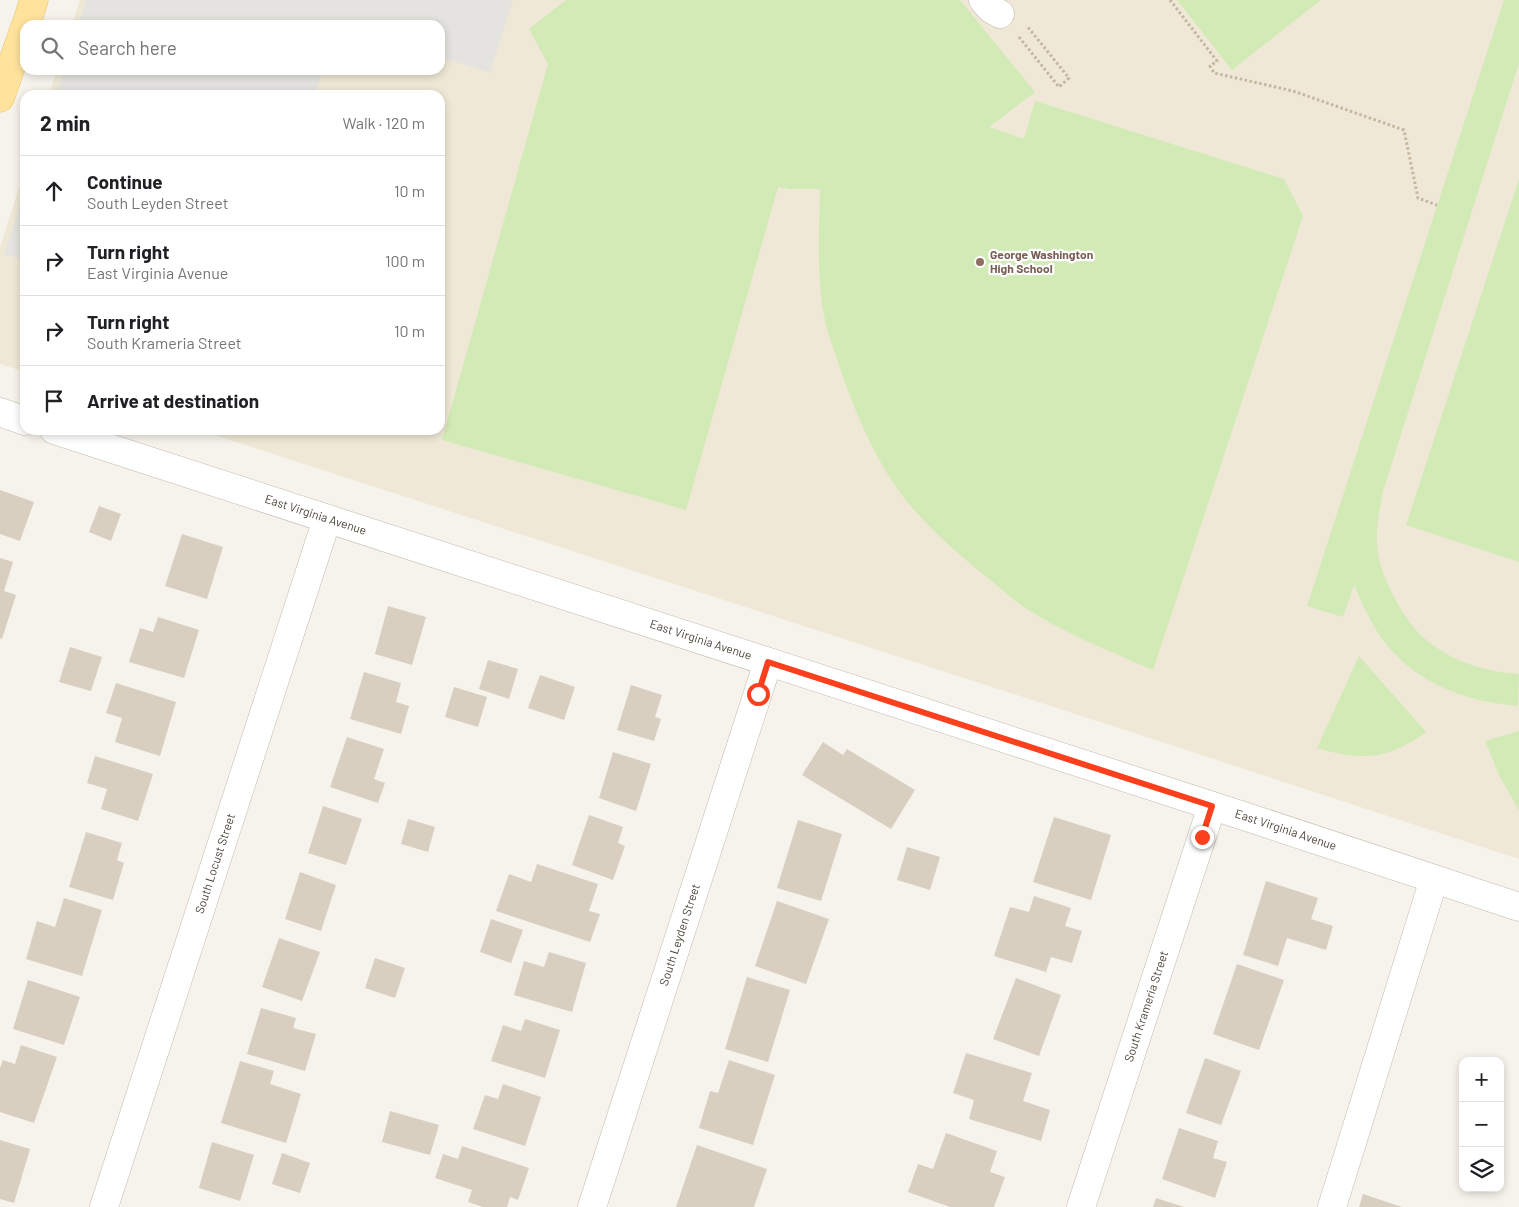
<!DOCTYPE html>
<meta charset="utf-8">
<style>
:root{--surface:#fff;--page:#f6f6f6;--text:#202124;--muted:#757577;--line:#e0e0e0}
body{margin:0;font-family:Barlow,sans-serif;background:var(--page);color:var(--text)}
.controls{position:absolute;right:15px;bottom:15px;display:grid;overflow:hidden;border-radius:10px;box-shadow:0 2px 8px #0003}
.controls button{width:45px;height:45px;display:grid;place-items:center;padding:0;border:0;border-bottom:1px solid var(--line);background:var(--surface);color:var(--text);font:25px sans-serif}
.stop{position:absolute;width:15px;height:15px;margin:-11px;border:4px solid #fc3f1d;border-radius:50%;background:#fff}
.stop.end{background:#fc3f1d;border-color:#fff;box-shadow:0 1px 5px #0008}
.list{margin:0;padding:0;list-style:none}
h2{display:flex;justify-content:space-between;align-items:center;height:65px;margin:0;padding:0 20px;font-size:21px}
h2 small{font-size:16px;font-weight:400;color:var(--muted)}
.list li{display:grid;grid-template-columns:32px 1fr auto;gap:15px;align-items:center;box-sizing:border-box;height:70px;padding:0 20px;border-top:1px solid var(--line)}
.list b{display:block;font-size:19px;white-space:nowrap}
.list p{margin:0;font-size:16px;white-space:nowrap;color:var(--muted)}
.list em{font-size:16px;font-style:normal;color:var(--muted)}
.icon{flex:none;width:28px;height:28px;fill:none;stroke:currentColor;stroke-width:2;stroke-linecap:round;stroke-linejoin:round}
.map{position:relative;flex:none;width:1519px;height:1207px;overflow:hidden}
.search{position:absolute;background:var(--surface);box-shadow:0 2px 8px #0003;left:20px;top:20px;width:425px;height:55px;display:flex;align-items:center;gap:12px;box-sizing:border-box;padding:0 18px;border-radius:15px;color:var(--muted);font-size:19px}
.panel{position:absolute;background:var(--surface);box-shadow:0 2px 8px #0003;left:20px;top:90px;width:425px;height:345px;border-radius:15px}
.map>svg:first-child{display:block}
</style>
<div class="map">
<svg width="1519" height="1207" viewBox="0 0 1519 1207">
<rect width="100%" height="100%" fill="#f6f3ec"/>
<path fill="#efe8d6" d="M80 0H1519V859L1171 745 199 430H440V95H49L57 70H440V25H72Z
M25 169V372L0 364V247Z"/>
<path fill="#d2eab5" d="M566 0H960L1035 92 989 127 1024 139 1035 101 1284 179 1303 216 1153 670C1109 651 1064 633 1024 607 1011 598 1000 588 988 578 960 556 932 531 908 503 877 465 854 411 839 365 835 352 829 338 826 325 816 281 819 234 820 189H790L778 187 686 510 442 440 548 64 529 29Z
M1177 0H1321L1232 70Z
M1504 0H1519V63L1383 491C1380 509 1376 526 1377 544 1378 561 1384 577 1391 591 1397 603 1403 614 1411 624 1435 656 1480 672 1519 674L1518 706C1470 702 1419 685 1387 645 1373 628 1363 606 1354 585L1343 617 1307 606Z
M1519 179V562L1406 525Z
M1359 656 1426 732C1388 760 1361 761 1317 748Z
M1519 731V810L1500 777 1485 741Z"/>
<path fill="#e5e3e0" d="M86 0H513L490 73 440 57V25H78Z
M64 70H323L315 95H56Z
M25 189V260L4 254Z"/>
<path fill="#d8cfc1" d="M0 490 34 502 20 541 0 534Z
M99 506 121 514 111 541 89 532Z
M182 534 223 547 207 599 165 586Z
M0 558 13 562 4 591 16 595 2 639 0 638Z
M388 606 426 617 412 665 375 654Z
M158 617 199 630 184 678 129 662 140 628 153 632Z
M70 647 102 657 91 691 59 682Z
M488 660 518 669 509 699 479 689Z
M364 672 401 683 396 702 409 706 401 734 350 719Z
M540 675 575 687 564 720 528 708Z
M116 683 176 702 160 756 115 742 122 718 106 713Z
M631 685 662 695 655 717 661 719 654 741 617 730Z
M454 687 487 697 478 727 445 717Z
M347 737 384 749 374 779 385 783 378 803 330 787Z
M823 742 843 755 847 749 915 790 891 829 802 775Z
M613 752 651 764 636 811 599 798Z
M95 756 153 774 138 821 101 809 107 789 87 783Z
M323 806 362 819 346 865 308 853Z
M589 815 623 827 618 843 625 846 613 880 572 865Z
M1054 817 1111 835 1091 900 1033 882Z
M408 819 435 827 428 852 401 844Z
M798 820 842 834 821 901 777 888Z
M86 832 122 843 117 860 124 863 113 900 69 887Z
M907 847 940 857 930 890 897 880Z
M537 864 598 884 589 911 600 914 590 942 496 911 509 874 531 882Z
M300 872 336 885 321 931 285 919Z
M1266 881 1318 898 1311 919 1333 926 1326 950 1287 938 1278 966 1243 955Z
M1034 896 1071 908 1065 926 1082 931 1072 963 1051 957 1046 972 994 956 1010 907 1029 912Z
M64 898 102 910 82 976 26 959 37 921 55 927Z
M777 901 829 919 806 984 755 966Z
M491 919 523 930 511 963 480 952Z
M279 938 320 952 302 1001 262 987Z
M549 952 586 963 572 1012 514 995 524 961 544 967Z
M375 958 405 968 395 998 365 988Z
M1237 964 1284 980 1259 1050 1213 1034Z
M747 977 790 990 768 1062 725 1049Z
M1016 978 1061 995 1039 1056 993 1039Z
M28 980 80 997 64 1045 13 1029Z
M261 1008 296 1018 293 1028 316 1034 305 1071 247 1054Z
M525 1019 560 1030 545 1078 491 1061 503 1025 521 1031Z
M21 1045 57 1057 34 1123 0 1112V1068L3 1060 15 1064Z
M966 1053 1032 1073 1023 1101 1050 1110 1041 1141 969 1119 974 1100 953 1093Z
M1205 1058 1241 1071 1221 1125 1186 1113Z
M729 1060 775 1075 753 1145 699 1128 710 1091 718 1093Z
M240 1061 274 1071 270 1084 301 1094 286 1143 221 1123Z
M503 1084 541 1097 525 1146 473 1129 485 1095 498 1099Z
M390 1111 439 1125 430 1155 382 1142Z
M1179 1128 1218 1141 1213 1158 1227 1162 1215 1198 1162 1179Z
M946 1133 997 1151 990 1172 1005 1177 994 1207H950L908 1192 918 1164 933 1169Z
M0 1140 30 1149 14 1203 0 1199Z
M212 1142 254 1155 240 1201 199 1188Z
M697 1145 767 1169 754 1207H676Z
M462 1146 529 1168 518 1200 510 1197 507 1207H483L468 1202 472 1190 435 1178 443 1154 458 1159Z
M282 1153 310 1163 300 1193 272 1184Z
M1363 1194 1402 1207H1359Z
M1156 1198 1184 1207H1153Z"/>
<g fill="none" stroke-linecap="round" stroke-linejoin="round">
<defs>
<g id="minor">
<path d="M983 0 991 9 1000 14"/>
<path d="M0 412 25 421"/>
<path id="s1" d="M54 430 1259 821 1519 907"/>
<path id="s2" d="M104 1207 327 519"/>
<path id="s3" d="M592 1207 768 662"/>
<path id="s4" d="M1081 1207 1212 806"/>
<path d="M1332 1207 1434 879"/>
</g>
<path id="major" d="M26 25 34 0
M0 98 25 27"/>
</defs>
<use href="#minor" stroke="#c2bbae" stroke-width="29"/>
<use href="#major" stroke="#e6c16a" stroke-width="29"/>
<path stroke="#c4b79f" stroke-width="3" stroke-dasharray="2.5 2.5" stroke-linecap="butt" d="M1170 0 1217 61 1210 66 1214 73 1293 91 1404 130 1418 198 1437 205
M1019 37 1059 87 1069 78 1027 26"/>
<use href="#minor" stroke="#fff" stroke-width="28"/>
<use href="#major" stroke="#ffe39c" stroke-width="28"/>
</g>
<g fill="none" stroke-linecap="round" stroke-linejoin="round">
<path stroke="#fc3f1d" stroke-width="6" d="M758 694 768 662 1212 806 1202 837"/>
</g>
<circle fill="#8d6e63" stroke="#fff" stroke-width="2" cx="980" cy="262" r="5"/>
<g text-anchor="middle" stroke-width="4.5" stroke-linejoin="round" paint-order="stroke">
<g font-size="12" font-weight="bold" fill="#785e54" stroke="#fff" text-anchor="start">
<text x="990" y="259">George Washington<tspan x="990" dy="14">High School</tspan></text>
</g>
<g font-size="12" fill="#4b4439" stroke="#fff">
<text dy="4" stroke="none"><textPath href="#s1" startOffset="275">East Virginia Avenue</textPath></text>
<text dy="4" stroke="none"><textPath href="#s1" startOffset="680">East Virginia Avenue</textPath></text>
<text dy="4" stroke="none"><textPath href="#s1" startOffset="1295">East Virginia Avenue</textPath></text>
<text dy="4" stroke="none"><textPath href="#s2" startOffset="361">South Locust Street</textPath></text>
<text dy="4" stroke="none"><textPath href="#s3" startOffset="286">South Leyden Street</textPath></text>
<text dy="4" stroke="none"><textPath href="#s4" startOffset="211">South Krameria Street</textPath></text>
</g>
</g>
</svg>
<div class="controls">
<button>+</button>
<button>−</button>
<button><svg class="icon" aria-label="layers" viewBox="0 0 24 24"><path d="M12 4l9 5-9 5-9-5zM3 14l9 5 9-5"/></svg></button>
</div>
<div class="stop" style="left:758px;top:694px"></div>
<div class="stop end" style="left:1202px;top:837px"></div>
<div class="search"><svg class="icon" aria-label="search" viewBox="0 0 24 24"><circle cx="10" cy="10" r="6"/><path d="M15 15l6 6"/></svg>Search here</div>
<section class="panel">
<h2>2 min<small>Walk · 120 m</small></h2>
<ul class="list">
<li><svg class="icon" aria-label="ahead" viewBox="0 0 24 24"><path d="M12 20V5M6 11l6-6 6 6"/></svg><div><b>Continue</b><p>South Leyden Street</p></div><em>10 m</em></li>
<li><svg class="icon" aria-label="right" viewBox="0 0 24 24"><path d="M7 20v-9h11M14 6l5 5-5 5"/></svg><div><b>Turn right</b><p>East Virginia Avenue</p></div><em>100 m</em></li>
<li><svg class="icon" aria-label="right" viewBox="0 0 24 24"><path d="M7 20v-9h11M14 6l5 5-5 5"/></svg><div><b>Turn right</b><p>South Krameria Street</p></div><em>10 m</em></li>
<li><svg class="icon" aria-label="arrive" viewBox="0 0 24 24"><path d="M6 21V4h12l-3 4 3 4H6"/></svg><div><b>Arrive at destination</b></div></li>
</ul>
</section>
</div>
